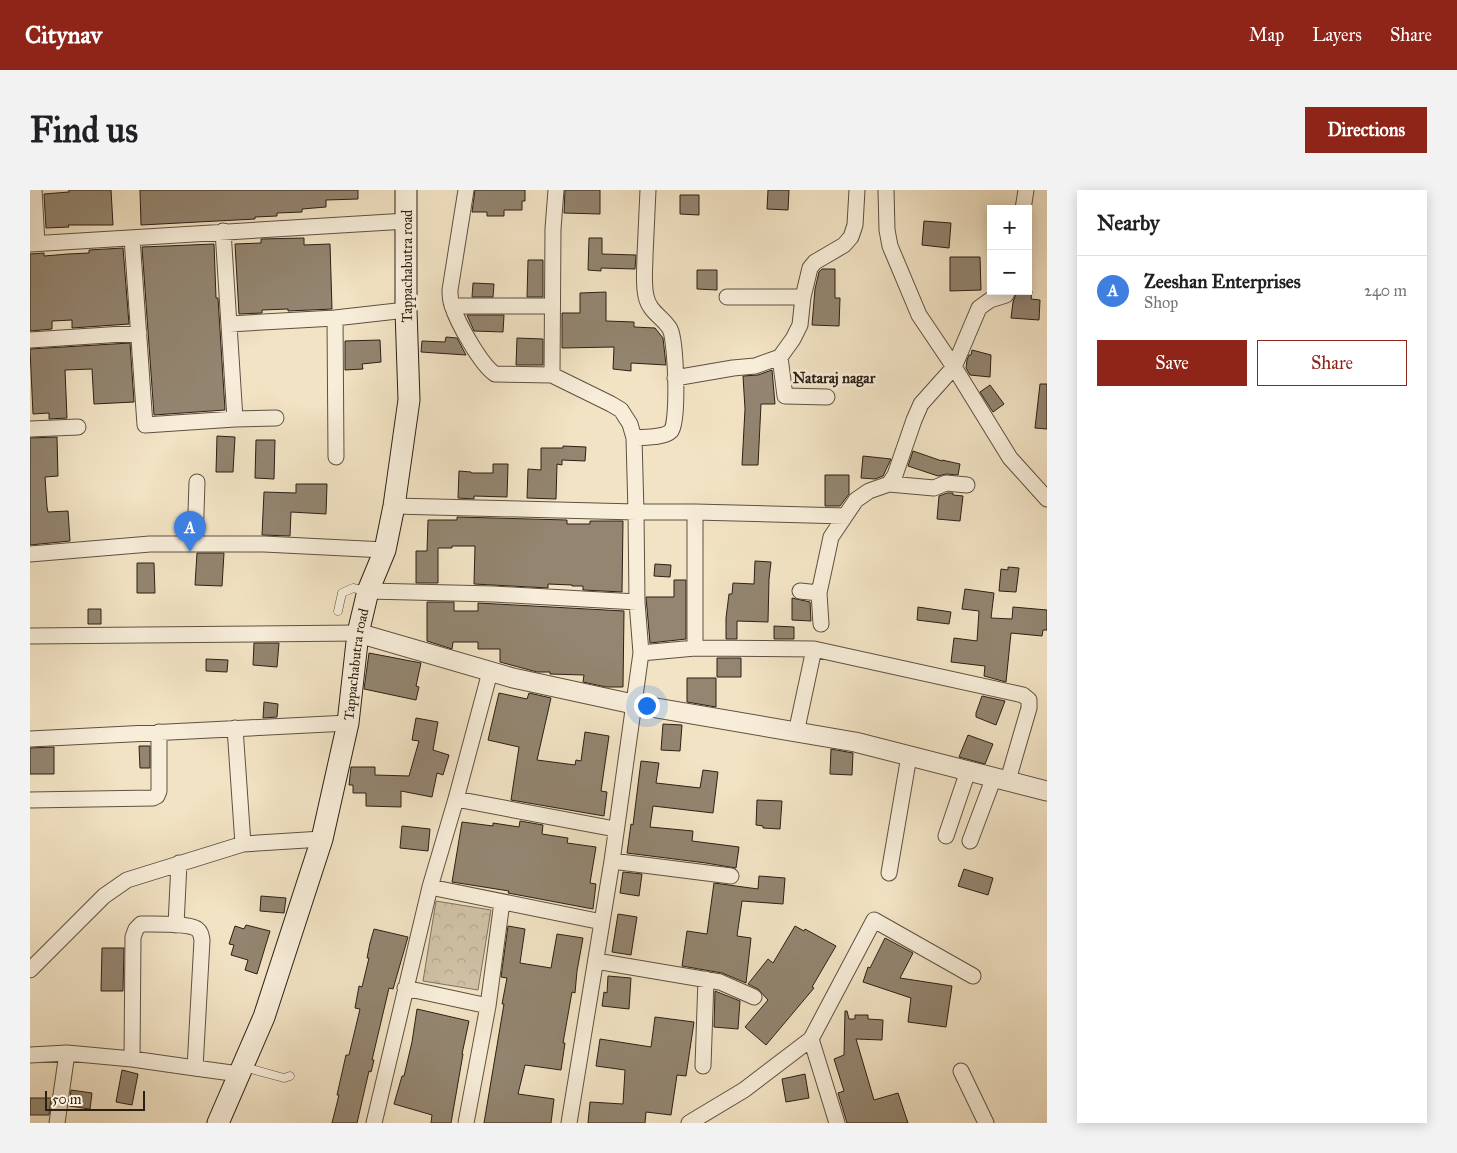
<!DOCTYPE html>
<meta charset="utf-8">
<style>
:root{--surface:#fff;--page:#f2f2f2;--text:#202124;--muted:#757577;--line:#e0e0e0;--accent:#8f2418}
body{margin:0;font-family:"IM FELL Great Primer",serif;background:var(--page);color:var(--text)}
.controls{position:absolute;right:15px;top:15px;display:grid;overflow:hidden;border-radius:0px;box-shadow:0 2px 12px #0003}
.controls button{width:45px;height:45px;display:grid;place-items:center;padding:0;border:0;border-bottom:1px solid var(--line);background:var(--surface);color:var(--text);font:25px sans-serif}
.scale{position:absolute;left:15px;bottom:12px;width:100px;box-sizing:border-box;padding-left:5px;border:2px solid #2c2015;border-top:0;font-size:14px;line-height:18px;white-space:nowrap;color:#2c2015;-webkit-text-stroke:4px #f7edd9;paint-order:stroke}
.you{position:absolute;left:616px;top:515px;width:18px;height:18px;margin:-12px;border:4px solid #fff;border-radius:50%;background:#1a73e8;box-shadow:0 0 0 8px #1a73e833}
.badge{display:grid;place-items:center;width:32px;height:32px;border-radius:50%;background:var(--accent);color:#fff;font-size:16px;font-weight:700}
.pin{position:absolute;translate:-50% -41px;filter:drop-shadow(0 1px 2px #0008)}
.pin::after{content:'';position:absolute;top:26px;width:18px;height:15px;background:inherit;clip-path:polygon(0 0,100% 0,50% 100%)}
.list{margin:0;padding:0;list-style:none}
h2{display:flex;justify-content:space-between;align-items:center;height:65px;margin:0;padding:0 20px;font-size:21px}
h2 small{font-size:16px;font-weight:400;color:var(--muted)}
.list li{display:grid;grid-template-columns:32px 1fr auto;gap:15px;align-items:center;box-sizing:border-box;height:70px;padding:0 20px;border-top:1px solid var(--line)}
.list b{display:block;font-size:19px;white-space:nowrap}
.list p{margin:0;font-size:16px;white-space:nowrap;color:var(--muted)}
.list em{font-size:16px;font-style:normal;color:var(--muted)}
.actions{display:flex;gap:10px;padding:15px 20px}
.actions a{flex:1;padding:11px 0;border:1px solid var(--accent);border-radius:0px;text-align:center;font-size:18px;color:var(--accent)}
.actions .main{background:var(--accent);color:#fff}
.map{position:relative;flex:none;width:1017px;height:933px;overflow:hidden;border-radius:0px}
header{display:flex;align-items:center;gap:30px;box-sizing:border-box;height:70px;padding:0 25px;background:var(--accent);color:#fff}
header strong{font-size:24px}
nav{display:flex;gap:28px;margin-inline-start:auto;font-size:18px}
.intro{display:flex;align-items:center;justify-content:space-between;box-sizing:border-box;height:120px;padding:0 30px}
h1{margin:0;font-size:35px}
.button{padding:12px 22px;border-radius:0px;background:var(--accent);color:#fff;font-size:18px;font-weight:700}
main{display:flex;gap:30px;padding:0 30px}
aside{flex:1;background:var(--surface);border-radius:0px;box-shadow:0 2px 12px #0003}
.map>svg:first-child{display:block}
</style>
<header>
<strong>Citynav</strong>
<nav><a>Map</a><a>Layers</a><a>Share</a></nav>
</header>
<div class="intro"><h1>Find us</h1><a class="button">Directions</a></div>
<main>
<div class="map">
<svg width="1017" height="933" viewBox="0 0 1017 933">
<defs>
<pattern id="park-crowns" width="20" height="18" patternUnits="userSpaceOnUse" patternTransform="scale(1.25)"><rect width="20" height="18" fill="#d0c2a6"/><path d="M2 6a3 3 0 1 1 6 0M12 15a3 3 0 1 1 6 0" fill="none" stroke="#b3a68e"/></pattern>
</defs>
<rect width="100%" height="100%" fill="#f2e3c4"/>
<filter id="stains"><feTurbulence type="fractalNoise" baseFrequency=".004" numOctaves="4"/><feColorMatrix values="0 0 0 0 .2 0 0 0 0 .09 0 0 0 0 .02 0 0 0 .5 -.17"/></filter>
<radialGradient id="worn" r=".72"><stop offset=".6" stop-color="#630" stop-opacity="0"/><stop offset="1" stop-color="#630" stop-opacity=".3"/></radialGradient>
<path fill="url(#park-crowns)" stroke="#7e715e" d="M406 711 461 720 448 800 393 791Z"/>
<path fill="#938570" stroke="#2c2015" d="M39 0H81L83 35H38L39 37 16 38 14 4 39 2Z
M110 0H328V9L296 10V17L272 19V22L247 23V26L225 27V29L111 35Z
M445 0H495V11H492V20H474V26H457V22H442Z
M535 0H570V24L534 23Z
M738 0H759L758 20 737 19Z
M650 5H669V25L650 24Z
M894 31 921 33 919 58 892 55Z
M274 48V55L300 54 302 119 258 121V119L232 120V123L209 124 205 54 231 53V49Z
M559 48H572V64L606 65 605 79 571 78V81L558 80Z
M184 54 186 108H188L195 220 124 225 112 57Z
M93 58 99 134 42 138V130L22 131V139L0 141V64L14 63V66L38 64 59 63V60Z
M920 67H950L951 100 920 101Z
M498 70H513V107H497Z
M792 79H805V108H810L809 136 782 135 785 99 789 82Z
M667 80H687V100L667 99Z
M443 93 464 94 463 107H442Z
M987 101H1002L1001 109 1010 110 1009 130 981 128 983 112Z
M576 102V131L604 132V137L625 138 633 148 636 175 601 173V181L583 179 584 157 532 158V123H550V103Z
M437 125H474L473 142 444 141Z
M416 147 427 148 436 165 391 162 392 151 415 152Z
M487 148 513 149V175H486Z
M350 150 351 172 332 174 333 179 315 180V151Z
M100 153 104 212 64 214 62 179 35 180 37 228 19 229V223L3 224 0 159Z
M942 160 961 165 960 187 940 185 936 178 937 170 939 165H941Z
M742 180 745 214H731L728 275H712L715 219 713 186 728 185Z
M1010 194H1017V239L1005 238Z
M960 195 974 214 963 222 950 202Z
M187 246 205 247 203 282H186Z
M27 247 28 286 15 287 17 317 18 322 38 321 40 351 0 355V248Z
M226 250H245L244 289 225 288Z
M533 256 556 257 555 271 532 270V275L527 274 526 309 497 308 498 279 511 280V258H533Z
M883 261 912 271V270L930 274 928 285 916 284 908 286 878 276Z
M833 266 861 269 853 286 845 289 831 288Z
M463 274H478L477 307 444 306V309L428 308 429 281 441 282V283H463Z
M795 285H819V304L810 316H795Z
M266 294H297L296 324 261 322 260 346 232 345 234 302 266 303Z
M917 303H923V305L933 306 930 331 907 329 909 306Z
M427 327 537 330V334H560V331H593L592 402 553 400V396H542V395L518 394V398L444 394 445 356H422V358H408V393H386V361H397L398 330H427Z
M167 363H194L192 396 165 395Z
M725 371 741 372 739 389 738 432 707 431V449H696V428L699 404H702L703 393 724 394Z
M107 373H124L125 403H107Z
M625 374 641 375 640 387 624 386Z
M978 377 989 378 986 402 969 401 971 379 978 380Z
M644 390H656V449L620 453 616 407H644Z
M935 399 964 403 961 428 982 429 983 417 1017 420V440H1013L1012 446 981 443 976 492 954 486 955 476 921 472 924 448 947 451 949 421 932 419Z
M762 408 780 412 781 431 762 430Z
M397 412H424V421H448V413L594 421 593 497H576L553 492 554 485 520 484V482H507L470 472V459H448V452H423L422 459 397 451Z
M888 417 921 422 919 434 887 430Z
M58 419H71V434H58Z
M744 436 764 437V449H744Z
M224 453H249L247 477 223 475Z
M339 463 391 473 386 496 389 497 386 510 334 499Z
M687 468H711V487H687Z
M176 469 198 470 197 482 176 481Z
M657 488H686V517L657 512Z
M469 503 497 509 499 503 521 508 507 570 545 575 546 570 551 571 555 542 579 546 571 601 577 602 574 626 481 610 489 557 458 550Z
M952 506 975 511 966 535 946 527V523Z
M234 512 248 514 247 527 233 528Z
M386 528 408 532 403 560 419 565 413 585 407 583 402 607 371 601V617L336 616V603H323V595H319L321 577H345V585L379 586 389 551 382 550Z
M633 534 652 535 650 561 631 560Z
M938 545 963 554 955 574 929 567Z
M109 556H120V578H110Z
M24 557V584H0V558Z
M801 559 823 563 822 585 800 584Z
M611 571 629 573 626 593 670 598 673 580 688 582 683 623 623 616 620 637 663 641 662 651 709 657 706 678 676 673 597 663 601 634 603 635Z
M727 610 752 611 750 639 733 638V636L726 635Z
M490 631 513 635 512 644 538 648 537 653 566 657 560 693 566 694 563 719 478 703 479 701 422 692 432 632 463 636V633L489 637Z
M372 636 400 639 398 661 370 658Z
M934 679 963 688 958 705 928 696Z
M593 682 612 684 609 706 590 703Z
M729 686 755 688 753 714 712 711 707 746 721 748 716 793 692 783 652 776 657 741 677 744 684 693 728 699Z
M231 706 256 708 254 723 230 721Z
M588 724 607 727 601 765 582 762Z
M216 735 240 741 227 784 215 780 218 770 201 765 204 755 199 754 205 736 214 739Z
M478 736 495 739 490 773 521 778 527 744 553 748 547 781 545 803 542 802 533 853H535L531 880 495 875 488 904 524 909 521 933H454L474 814H472L477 788 471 787Z
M765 736 774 741 775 739 806 756 782 797 784 798 736 855 715 837 738 810 728 799 718 794 738 769 743 773Z
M344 739 378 747 363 799 359 798 342 870H344L341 882 339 881 327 933H302L309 905H307L316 865H319L330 819 325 818 329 796 332 797 339 768H337L340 753Z
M855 748 883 763 870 788 922 796 916 837 878 832 881 808 833 792 838 777 840 778Z
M72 758H94L93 801H71Z
M578 786 601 788 599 819 572 816 574 802 577 803Z
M685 801 710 811 708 839 684 837Z
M387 819 439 831 432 864H433L421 933H401L402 925 364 914 372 886H374L382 852Z
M815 821H817L819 829H825V825H838V829L853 830 852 850 826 849 844 910 868 903 878 933H817L808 903 814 901 804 869 814 865Z
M625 827 664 832 656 886 647 885 641 925 616 922 615 933H558L560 912 593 914 595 880 566 876 570 849 621 857Z
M92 880 108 884 102 915 86 912Z
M775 884 779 908 756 912 752 889Z
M41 900 62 903 60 919 39 916Z
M0 908H21L19 925H0Z"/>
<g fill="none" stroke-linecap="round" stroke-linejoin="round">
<defs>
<path id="service" d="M308 421 312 403 323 398 336 401
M214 877 254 888 260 886"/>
<path id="minor" d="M4 0 7 53
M436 0 420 100C420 105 420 110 422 115 427 132 451 175 465 184L522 185 581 214 591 220 600 234 604 248
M618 0C617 22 616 43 615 65 615 78 613 93 616 106 619 122 633 127 640 139 646 151 649 232 641 241 634 248 614 247 604 248L606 322H665V458
M856 0 857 40 860 56 889 125 924 177 980 268 1017 309
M993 19 996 0
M193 41 205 229
M102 48 115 235 205 229 246 228
M0 54 377 31
M697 107H773
M422 116H521
M305 128 376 120
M199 134 305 128 306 267
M0 150 109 143
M750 167 755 206 797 207
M522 185 523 39 526 0
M645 188 703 178 725 176 750 167 763 149 770 135 773 107 780 78 785 72 814 55 821 47 825 35 827 0
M0 239 48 237
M859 294 865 285 884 230 891 214 924 177 949 118 960 110 976 105 978 101
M364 316 606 322 607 412 611 463 582 671 539 933
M665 322 815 326
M165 354 167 292
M0 364 120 354H234L355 360
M338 401 464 404 607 412
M770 401 789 403 801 347 826 310 839 301 859 294 904 298 916 293 937 295
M789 403 791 434
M0 446 328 443
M611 463 665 458 784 459 993 505 999 510V518L978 590
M205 538 213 654
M766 543 784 459
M0 549 318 533
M426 609 585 639
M0 610 123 608 127 606 129 601V542
M916 646 938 581
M940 651 964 587
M582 671 701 686
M859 683 879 566
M400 697 572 732
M146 735 149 673
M566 771 690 792 724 807
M0 780 74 706 97 690 213 654 292 649
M375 798 458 816
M781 849 807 933
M0 865 37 863 102 869 103 747 106 739 111 734C123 734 159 733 167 739 171 742 171 745 172 750L165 878 209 884
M102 869 165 878
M673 876 676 789
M931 881 956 933
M27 933 37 863
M344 933 400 697 426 609 460 482
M436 933 458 816 472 712
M659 933 714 900 781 849 844 730 943 786"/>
<path id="tertiary" d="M328 443 483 488 603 514 825 552 1017 601"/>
<g id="secondary">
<path id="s1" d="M188 933 234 827 292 649 318 533 328 443 338 401 355 360 364 316 379 210 376 120V0"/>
</g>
</defs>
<use href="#service" stroke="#5e5141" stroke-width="9"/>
<use href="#minor" stroke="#5e5141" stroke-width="17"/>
<use href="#tertiary" stroke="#5e5141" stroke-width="21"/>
<use href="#secondary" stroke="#2c2015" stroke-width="23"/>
<use href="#service" stroke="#f7edd9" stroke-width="8"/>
<use href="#minor" stroke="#f7edd9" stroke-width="15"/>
<use href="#tertiary" stroke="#f7edd9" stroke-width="19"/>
<use href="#secondary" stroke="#f7edd9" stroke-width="21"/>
</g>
<g text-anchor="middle" stroke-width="5" stroke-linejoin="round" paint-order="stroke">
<g font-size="14" fill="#2c2015" stroke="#f7edd9">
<text transform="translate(377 76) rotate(-90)" y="5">Tappachabutra road</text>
<text dy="5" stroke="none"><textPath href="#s1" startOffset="481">Tappachabutra road</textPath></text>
</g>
<g font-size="15" font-weight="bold" fill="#2c2015" stroke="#f7edd9">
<text x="804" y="193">Nataraj nagar</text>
</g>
</g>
<rect width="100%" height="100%" filter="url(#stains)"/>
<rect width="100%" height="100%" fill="url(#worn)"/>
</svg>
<div class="controls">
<button>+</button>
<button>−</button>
</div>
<div class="scale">50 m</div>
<div class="you"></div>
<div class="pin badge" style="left:160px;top:362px;background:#3f7fe0">A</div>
</div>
<aside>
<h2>Nearby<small></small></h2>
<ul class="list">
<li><span class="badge" style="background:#3f7fe0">A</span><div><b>Zeeshan Enterprises</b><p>Shop</p></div><em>240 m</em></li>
</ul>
<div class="actions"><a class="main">Save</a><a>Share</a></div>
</aside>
</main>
